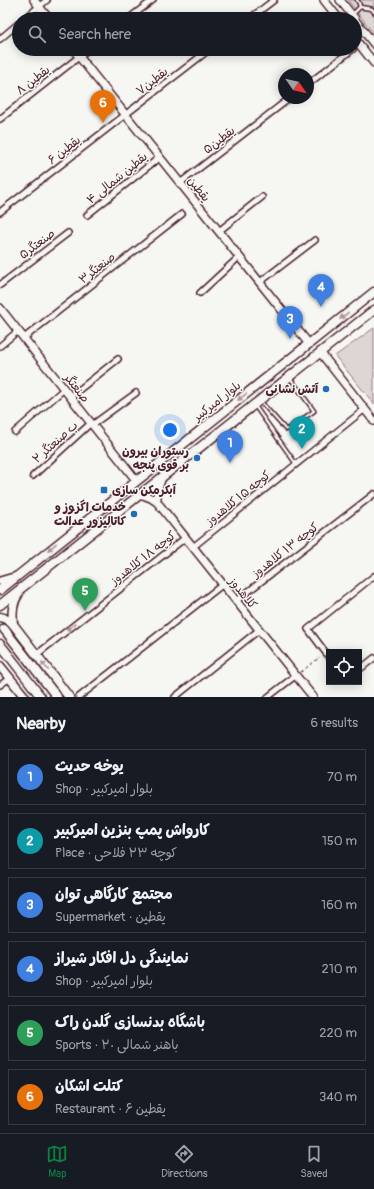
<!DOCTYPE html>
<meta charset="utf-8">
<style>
:root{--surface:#171b24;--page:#20242c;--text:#f1f3f6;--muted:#9ea1a6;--line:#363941;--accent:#0b8043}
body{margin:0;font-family:Pangolin,"Playpen Sans Arabic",sans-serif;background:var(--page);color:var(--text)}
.controls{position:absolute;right:12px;bottom:12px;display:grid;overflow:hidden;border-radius:0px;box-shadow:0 2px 10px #0003}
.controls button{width:36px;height:36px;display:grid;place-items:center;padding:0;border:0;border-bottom:1px solid var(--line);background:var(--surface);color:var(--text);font:20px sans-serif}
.compass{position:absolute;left:278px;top:68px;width:36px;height:36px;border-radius:50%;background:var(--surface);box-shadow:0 2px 10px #0003;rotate:124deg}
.you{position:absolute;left:170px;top:430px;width:14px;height:14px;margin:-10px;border:3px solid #fff;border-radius:50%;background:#1a73e8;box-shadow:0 0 0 6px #1a73e833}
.badge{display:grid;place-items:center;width:26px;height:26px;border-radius:50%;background:var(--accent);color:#fff;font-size:13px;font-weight:700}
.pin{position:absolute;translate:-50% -33px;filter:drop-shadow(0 1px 2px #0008)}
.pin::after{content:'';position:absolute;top:21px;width:14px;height:12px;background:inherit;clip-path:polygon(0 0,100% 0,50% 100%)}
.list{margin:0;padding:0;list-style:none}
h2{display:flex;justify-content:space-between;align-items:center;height:52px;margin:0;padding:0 16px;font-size:17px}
h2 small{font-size:13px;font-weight:400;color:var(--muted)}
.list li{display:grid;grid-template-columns:26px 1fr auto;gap:12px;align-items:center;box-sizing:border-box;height:56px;margin:0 8px 8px;padding:0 8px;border:1px solid var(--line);border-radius:0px}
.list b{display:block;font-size:15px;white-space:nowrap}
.list p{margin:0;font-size:13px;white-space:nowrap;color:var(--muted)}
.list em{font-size:13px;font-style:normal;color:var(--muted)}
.icon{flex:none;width:22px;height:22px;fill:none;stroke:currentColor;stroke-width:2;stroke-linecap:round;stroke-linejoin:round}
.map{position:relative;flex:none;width:374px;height:697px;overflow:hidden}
.search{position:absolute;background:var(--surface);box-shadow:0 2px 10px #0003;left:12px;right:12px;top:12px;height:44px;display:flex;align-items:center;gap:10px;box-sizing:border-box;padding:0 14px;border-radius:22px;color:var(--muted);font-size:15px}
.sheet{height:436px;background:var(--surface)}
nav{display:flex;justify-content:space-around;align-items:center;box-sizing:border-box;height:56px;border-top:1px solid var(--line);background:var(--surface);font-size:11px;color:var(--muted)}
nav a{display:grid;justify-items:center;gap:2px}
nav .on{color:var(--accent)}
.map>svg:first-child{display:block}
</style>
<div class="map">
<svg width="374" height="697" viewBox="0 0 374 697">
<rect width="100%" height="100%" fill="#f6f6f2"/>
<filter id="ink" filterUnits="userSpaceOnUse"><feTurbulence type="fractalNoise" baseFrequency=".025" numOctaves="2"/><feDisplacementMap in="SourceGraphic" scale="8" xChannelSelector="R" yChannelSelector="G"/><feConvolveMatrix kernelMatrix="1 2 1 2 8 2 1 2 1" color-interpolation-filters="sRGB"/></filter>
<g filter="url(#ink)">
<path fill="#ddd6d5" stroke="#947a80" d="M348 0H374V34Z
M374 328V404L335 356Z"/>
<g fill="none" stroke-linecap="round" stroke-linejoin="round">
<path stroke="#d4cbca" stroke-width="8" stroke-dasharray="8 4" stroke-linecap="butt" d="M0 624 4 629"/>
<defs>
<path id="lane" d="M360 7 372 9 374 12
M352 15 360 7 359 3 357 0
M291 379 314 411 304 418
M261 402 286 430 296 423
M255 406 296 464"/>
<path id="street" d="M24 19 47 0
M128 19 153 0
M249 19 274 0
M0 39 19 23
M308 84 353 49
M0 119 89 49
M180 183 290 98
M0 212 210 49
M87 215 160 157
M219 231 262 197
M260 282 315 240
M0 285 68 233
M200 293 239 257
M24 338 182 214
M0 346 18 331
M70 397 118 359
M92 425 136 393
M15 432 64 389
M33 476 91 423
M193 547 365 409
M236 601 374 494
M36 655 185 538
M329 657 308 629 374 576
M359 670 374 658
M0 685 10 678
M79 697 222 585
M175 697 259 630
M268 697 295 676"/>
<path id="secondary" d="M34 0 49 19
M324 0 339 19
M340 0 355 19
M355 20 374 44
M355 39 374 63
M73 49 309 344
M0 308 136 480
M320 352 374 421
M140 494 151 498 157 502 313 697
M157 502V492L162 477
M0 581 17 576"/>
<path id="primary" d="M0 590 374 292
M19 593C12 603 12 613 13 624L69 697
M0 605 374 310
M0 617 4 618 13 624
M4 629 57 697
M0 644 41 697
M0 666 25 697"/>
</defs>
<use href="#lane" stroke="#4a1f2b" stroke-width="5.5"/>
<use href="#street" stroke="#4a1f2b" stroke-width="8"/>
<use href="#secondary" stroke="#4a1f2b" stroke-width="10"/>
<use href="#primary" stroke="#4a1f2b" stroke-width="11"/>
<path stroke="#4a1f2b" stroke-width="1" stroke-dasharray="3 3" stroke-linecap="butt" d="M301 672 320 657"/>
<use href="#lane" stroke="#f6f6f2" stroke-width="2.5"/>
<use href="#street" stroke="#f6f6f2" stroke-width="5"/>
<use href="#secondary" stroke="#f6f6f2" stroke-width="7"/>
<use href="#primary" stroke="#f6f6f2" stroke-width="8"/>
</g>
<defs><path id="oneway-solid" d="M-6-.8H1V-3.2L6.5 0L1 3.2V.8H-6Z"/></defs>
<g fill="#a99598">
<use href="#oneway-solid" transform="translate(344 316) rotate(141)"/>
<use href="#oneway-solid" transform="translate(242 397) rotate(142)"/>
<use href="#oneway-solid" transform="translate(52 547) rotate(141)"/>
<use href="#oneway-solid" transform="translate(71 627) rotate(142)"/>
<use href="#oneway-solid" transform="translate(45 666) rotate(-128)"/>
</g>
</g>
<g fill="#1f6fb2" stroke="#f6f6f2" stroke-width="1.5">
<circle cx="326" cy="389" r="4"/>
<circle cx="197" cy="458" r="4"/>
<rect x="100" y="486" width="8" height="8" rx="2"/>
<circle cx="134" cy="514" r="4"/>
</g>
<g text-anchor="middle" stroke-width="3" stroke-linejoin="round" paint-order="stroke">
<g font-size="12" fill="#4a1f2b" stroke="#f6f6f2">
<text transform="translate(33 80) rotate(-38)" y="4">یقطین ۸</text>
<text transform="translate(152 81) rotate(-38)" y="4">یقطین۷</text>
<text transform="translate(219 140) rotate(-38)" y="4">یقطین۵</text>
<text transform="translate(64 150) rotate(-38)" y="4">یقطین ۶</text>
<text transform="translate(117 178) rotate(-39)" y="4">یقطین شمالی ۴</text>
<text transform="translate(199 189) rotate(51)" y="4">یقطین</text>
<text transform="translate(37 244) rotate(-37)" y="4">صنعتگر۵</text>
<text transform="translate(97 268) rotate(-38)" y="4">صنعتگر۳</text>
<text transform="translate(77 388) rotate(52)" y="4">صنعتگر</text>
<text transform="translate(217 401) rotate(-38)" y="4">بلوار امیرکبیر</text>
<text transform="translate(55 442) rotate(-42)" y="4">۲ ب صنعتگر</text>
<text transform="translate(238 498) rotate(-39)" y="4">کوچه ۱۵ کلاهدوز</text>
<text transform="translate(285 550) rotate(-38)" y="4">کوچه ۱۳ کلاهدوز</text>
<text transform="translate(143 558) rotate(-38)" y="4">کوچه ۱۸ کلاهدوز</text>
<text transform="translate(243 593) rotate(51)" y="4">کلاهدوز</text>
</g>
<g font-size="12" font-weight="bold" fill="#4a1f2b" stroke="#f6f6f2" text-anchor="end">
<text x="318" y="393">آتش نشانی</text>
<text x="189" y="455">رستوران بیرون<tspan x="189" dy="14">بر قوی پنجه</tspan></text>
<text x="112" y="494" text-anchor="start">آبکرمکن سازی</text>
<text x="126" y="511">خدمات اگزوز و<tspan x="126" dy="14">کاتالیزور عدالت</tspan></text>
</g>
</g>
</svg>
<div class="controls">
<button><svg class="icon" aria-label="locate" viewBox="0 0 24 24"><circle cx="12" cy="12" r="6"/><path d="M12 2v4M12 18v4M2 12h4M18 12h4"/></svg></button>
</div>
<svg class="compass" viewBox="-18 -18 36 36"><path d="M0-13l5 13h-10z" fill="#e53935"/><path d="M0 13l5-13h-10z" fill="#9ea1a6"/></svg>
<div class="you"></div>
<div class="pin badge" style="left:230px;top:463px;background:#3f7fe0">1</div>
<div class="pin badge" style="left:302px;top:449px;background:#0f9aa8">2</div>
<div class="pin badge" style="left:290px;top:339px;background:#3f7fe0">3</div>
<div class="pin badge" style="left:321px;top:307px;background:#3f7fe0">4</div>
<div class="pin badge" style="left:85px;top:611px;background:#2e9e5b">5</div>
<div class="pin badge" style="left:103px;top:123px;background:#e8710a">6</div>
<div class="search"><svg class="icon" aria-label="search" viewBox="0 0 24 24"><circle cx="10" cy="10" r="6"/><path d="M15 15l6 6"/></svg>Search here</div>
</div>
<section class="sheet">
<h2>Nearby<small>6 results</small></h2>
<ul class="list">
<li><span class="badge" style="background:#3f7fe0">1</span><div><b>یوخه حدیث</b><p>Shop · بلوار امیرکبیر</p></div><em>70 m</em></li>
<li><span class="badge" style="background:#0f9aa8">2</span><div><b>کارواش پمپ بنزین امیرکبیر</b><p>Place · کوچه ۲۳ فلاحی</p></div><em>150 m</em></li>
<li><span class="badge" style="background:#3f7fe0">3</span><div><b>مجتمع کارگاهی توان</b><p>Supermarket · یقطین</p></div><em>160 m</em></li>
<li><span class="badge" style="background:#3f7fe0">4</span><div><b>نمایندگی دل افکار شیراز</b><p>Shop · بلوار امیرکبیر</p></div><em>210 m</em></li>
<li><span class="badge" style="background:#2e9e5b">5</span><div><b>باشگاه بدنسازی گلدن راک</b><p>Sports · ۲۰ باهنر شمالی</p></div><em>220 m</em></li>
<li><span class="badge" style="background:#e8710a">6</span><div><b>کتلت اشکان</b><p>Restaurant · یقطین ۶</p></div><em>340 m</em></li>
</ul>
</section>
<nav>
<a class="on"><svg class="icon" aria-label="map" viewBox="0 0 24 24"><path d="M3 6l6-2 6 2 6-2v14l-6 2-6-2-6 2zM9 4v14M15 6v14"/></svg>Map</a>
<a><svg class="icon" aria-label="directions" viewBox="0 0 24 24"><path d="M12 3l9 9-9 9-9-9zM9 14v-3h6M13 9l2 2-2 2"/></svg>Directions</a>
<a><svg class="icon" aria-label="saved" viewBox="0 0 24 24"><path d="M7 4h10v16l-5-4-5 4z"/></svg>Saved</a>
</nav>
